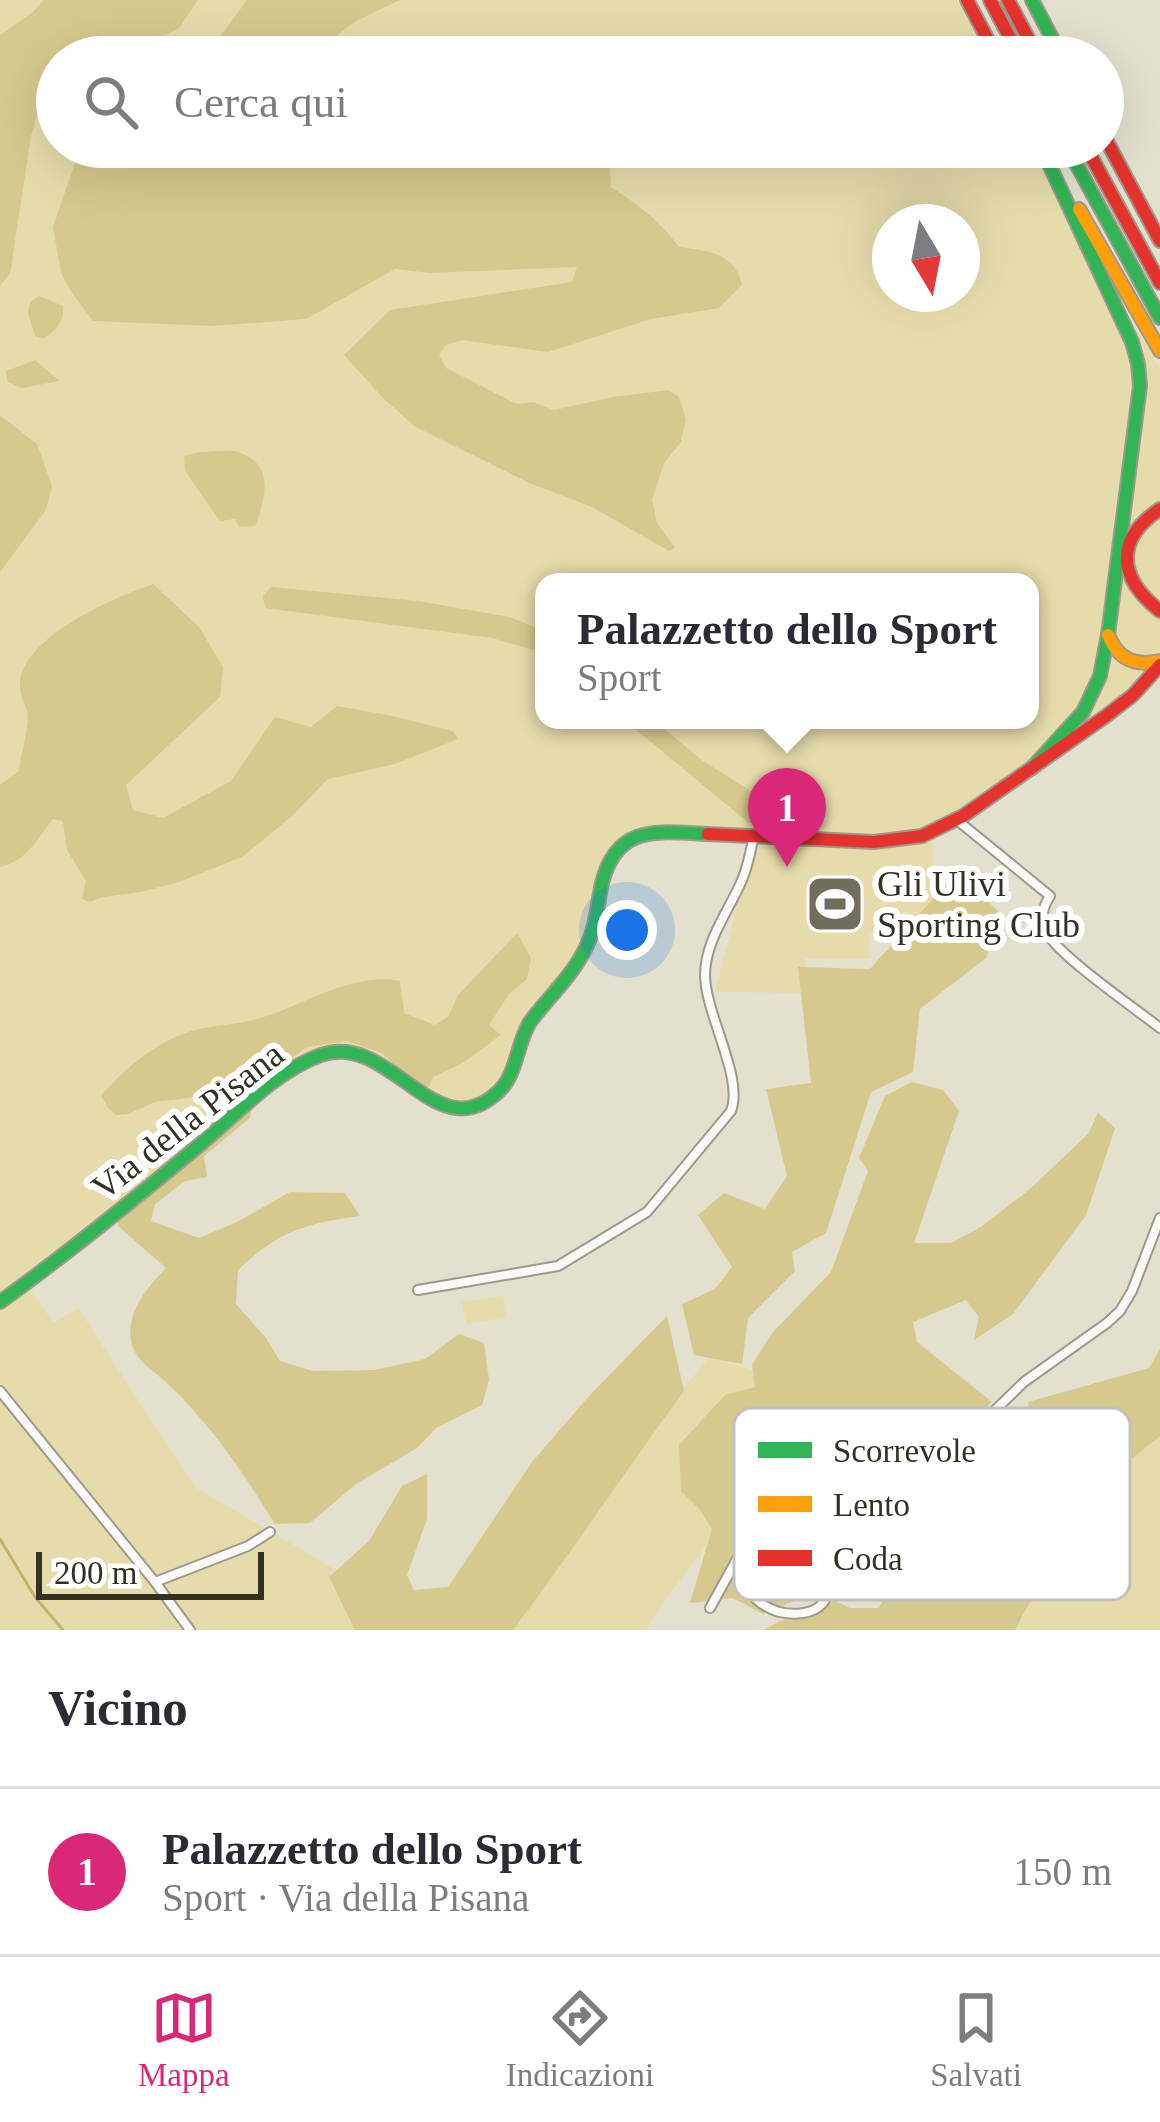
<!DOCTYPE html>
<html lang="it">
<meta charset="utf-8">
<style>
:root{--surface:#fff;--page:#f7f7f7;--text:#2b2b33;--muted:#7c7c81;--line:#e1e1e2;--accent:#db2777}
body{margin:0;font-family:"Times New Roman",serif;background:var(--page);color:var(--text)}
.compass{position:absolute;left:872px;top:204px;width:108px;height:108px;border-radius:50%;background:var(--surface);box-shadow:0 12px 48px #0002;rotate:170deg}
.scale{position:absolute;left:36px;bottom:30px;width:228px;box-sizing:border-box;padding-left:12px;border:6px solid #343123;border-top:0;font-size:33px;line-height:42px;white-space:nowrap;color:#343123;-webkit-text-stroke:9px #fff;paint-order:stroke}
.you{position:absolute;left:627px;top:930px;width:42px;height:42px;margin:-30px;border:9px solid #fff;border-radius:50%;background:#1a73e8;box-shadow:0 0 0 18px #1a73e833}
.badge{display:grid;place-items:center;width:78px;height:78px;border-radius:50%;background:var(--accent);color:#fff;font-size:39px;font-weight:700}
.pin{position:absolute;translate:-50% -99px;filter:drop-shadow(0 3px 6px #0008)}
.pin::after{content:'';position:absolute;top:63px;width:42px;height:36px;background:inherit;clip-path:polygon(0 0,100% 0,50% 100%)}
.popup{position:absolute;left:535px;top:573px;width:504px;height:156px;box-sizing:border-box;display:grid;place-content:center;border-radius:24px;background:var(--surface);filter:drop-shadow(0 3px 9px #0005);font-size:39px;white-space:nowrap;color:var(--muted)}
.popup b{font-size:45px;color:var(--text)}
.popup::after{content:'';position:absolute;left:50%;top:100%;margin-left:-24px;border:24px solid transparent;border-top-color:var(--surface)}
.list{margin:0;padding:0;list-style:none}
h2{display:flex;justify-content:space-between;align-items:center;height:156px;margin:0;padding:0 48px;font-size:51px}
h2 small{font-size:39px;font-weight:400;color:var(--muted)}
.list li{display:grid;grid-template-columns:78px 1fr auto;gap:36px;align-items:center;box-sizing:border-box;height:168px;padding:0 48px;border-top:3px solid var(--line)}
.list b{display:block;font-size:45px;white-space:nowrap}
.list p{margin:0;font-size:39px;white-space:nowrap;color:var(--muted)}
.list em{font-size:39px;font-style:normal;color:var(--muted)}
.icon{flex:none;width:66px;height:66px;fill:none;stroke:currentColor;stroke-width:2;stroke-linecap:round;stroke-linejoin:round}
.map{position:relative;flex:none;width:1160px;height:1630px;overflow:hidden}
.search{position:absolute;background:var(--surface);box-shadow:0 12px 48px #0002;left:36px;right:36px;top:36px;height:132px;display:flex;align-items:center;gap:30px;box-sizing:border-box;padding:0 42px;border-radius:66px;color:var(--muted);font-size:45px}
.sheet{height:324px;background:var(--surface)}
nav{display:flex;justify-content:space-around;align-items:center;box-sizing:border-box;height:168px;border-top:3px solid var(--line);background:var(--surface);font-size:33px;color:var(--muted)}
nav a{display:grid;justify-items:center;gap:6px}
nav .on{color:var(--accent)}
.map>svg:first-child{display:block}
</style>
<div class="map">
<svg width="1160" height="1630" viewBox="0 0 1160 1630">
<rect width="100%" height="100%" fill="#e3e0cd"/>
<path fill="#e6dcab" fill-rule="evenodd" d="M0 0H957L987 57H57V147H1034L1124 340 1135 397 1097 671 1074 719 1033 761 943 822 903 835 670 827 631 832 615 844 604 861 581 947 520 1029 503 1077 491 1093 471 1102H448L422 1091 372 1051 348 1045 274 1079 22 1279 54 1323 78 1308 195 1487 331 1567 370 1630H0ZM890 222H962V294H890ZM544 582H1030V720H544Z
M1110 283 1160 369V504L1139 516 1127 535 1145 395Z
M1160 514V604C1121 573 1123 545 1160 514Z
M1122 566 1131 593 1160 618V651L1146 658H1131L1114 641Z
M1110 651 1122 666 1145 671 1118 697 1085 721 1101 689Z
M767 836 933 837 932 934H870L869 959 805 958 804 993 715 992 745 875Z
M503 1296 506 1317 466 1324 462 1302Z
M711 1355 781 1381C762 1426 746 1479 722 1521 700 1560 668 1591 646 1630H505L637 1445Z
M1160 1425V1630H1016L1030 1603 1031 1517Z"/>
<path fill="#d6c98d" d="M44 0H198L179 28 126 57H57V95L38 112 31 136 10 274 0 286V35L33 12Z
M247 0H400C373 14 332 26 326 57H205Z
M88 147H613L609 154 611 187C640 206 658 219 679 247 707 251 735 252 742 285L719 308 651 319 548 352 462 340 446 345 439 355 446 368 517 404 533 402 554 410 613 397 668 390 679 397 686 419 681 442 664 463 652 500 657 523 675 548 669 551 592 507 529 483 414 426 382 397 344 355 390 310 572 282 577 267 430 273 395 269 306 319 213 326 93 321 72 293 61 273 53 227 78 154Z
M39 296 63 306C65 322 55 331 43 339L35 336 28 313 30 302Z
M35 360 60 381 22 388 8 382 6 371Z
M0 415 37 444 52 486 46 510 0 572Z
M199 452C210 452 228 449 238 452 276 464 265 500 255 526L239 527 235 519 220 521 185 471 184 456Z
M153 584 199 627 223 667 220 697 126 785 133 810 163 818 231 781 275 717 311 727 337 706 388 715 453 731 458 739 395 764 328 779 292 816 242 857 179 882 141 892 103 897 90 902 82 899 86 881 67 850 63 821 53 819C38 838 26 862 0 867V785L19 771C21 753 28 733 28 715 27 706 20 697 20 688 16 639 115 597 153 584Z
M271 587 418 601 510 617 544 631V653L492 638 265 608 263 596Z
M624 720H654L703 761 778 808 773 824 749 823Z
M957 872 1002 915 986 958 920 1009 913 1072 871 1092 826 1233 792 1252 795 1271 748 1318 742 1364 694 1355 682 1304 715 1289 732 1267 698 1215 724 1193 765 1209 787 1176 766 1089 811 1083 798 967 870 969Z
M517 933 531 958 527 979 509 994 489 1025 501 1035 463 1063 433 1077 429 1087 416 1085 382 1053 347 1041 307 1047 250 1088 228 1093 155 1102 128 1114 116 1115 108 1108 101 1096C122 1071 151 1046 183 1034 205 1025 233 1026 257 1019 304 1006 349 972 400 981L404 1013 435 1025 448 1017 458 995Z
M912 1082 943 1090 959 1111 914 1243H951L981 1227 1031 1188 1088 1134 1098 1113 1115 1128 1086 1215 1013 1314 974 1340 979 1317 966 1300 913 1322 917 1342 992 1402 913 1477 863 1532 820 1590 763 1614 733 1598 690 1603 712 1529 700 1510 681 1491 679 1445 725 1395 755 1387 752 1365 772 1333 831 1272 868 1171 859 1158 885 1096Z
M252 1108 250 1118 204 1156 207 1177 185 1181 155 1204 151 1221 199 1238 237 1222 290 1192 345 1193 360 1216C306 1223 277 1232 238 1270L236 1304 266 1338 280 1361 313 1371 374 1370 425 1359 459 1334 484 1343 489 1380 482 1405 436 1428 417 1448 356 1484 310 1523 275 1524C244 1474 210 1423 167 1383 153 1370 135 1361 131 1341 126 1313 147 1287 166 1268L118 1226V1217L202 1146Z
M667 1316 684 1391C626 1470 572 1552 513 1630H355L329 1577 369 1541 402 1486 427 1474V1519L407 1575 414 1590 448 1587 532 1462 589 1396Z
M1160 1349V1436L1088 1494 1015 1630H763L828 1597 850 1608H879L893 1575 869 1569 881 1547 973 1545 975 1488 1031 1456 1028 1402 1149 1368Z"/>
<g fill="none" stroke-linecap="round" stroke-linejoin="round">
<path stroke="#c3b36b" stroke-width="3" d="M0 1539 35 1597 63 1630"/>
<defs>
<path id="street" d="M957 820 1050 896C1042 908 1040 919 1047 933 1059 956 1136 1009 1160 1028
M418 1290 558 1266 647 1212 731 1111C744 1079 706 1015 705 976 705 940 729 911 742 880 748 866 751 850 754 835
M0 1391 155 1582 190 1630
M155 1582 248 1546 270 1532
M710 1608 742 1550 747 1552C749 1564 746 1578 750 1589 754 1601 767 1608 779 1612 793 1615 813 1615 823 1603 827 1598 828 1591 831 1585 844 1563 860 1543 877 1525L1024 1382 1107 1323 1120 1311 1132 1291 1160 1218"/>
<path id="fast" d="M1032 0 1062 57
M1067 147 1160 318
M1032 768 1083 712 1100 676 1108 635 1140 386 1138 364 1132 342 1041 147
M0 1302C70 1252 137 1197 203 1142 239 1112 276 1071 321 1055 391 1030 437 1155 501 1089 517 1072 517 1043 530 1022 550 995 578 971 590 938 597 920 598 901 602 883 617 823 659 832 708 834"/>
<path id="slow" d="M1079 209 1160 351
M1108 635C1118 659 1134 667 1160 661"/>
<path id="jam" d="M967 0 997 57
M990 0 1020 57
M1008 0 1038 57
M1103 134 1160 241
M1086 147 1160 283
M1160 509C1114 540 1118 578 1160 611
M708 834 874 842 922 836 963 816 1106 716 1133 695 1160 665"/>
</defs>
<use href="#street" stroke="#9d9a8b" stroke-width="12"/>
<use href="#fast" stroke="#9d9a8b" stroke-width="16"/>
<use href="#slow" stroke="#9d9a8b" stroke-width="16"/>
<use href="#jam" stroke="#9d9a8b" stroke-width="16"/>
<use href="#street" stroke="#fbfaf8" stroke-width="8"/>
<use href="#fast" stroke="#30b455" stroke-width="12"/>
<use href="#slow" stroke="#ff9f0a" stroke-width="12"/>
<use href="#jam" stroke="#e5322d" stroke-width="12"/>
</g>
<defs>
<symbol id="stadium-square" viewBox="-11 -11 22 22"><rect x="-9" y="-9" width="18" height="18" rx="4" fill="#716e5e" stroke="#fff"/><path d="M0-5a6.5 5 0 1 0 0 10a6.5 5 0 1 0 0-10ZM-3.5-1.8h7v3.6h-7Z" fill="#fff"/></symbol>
</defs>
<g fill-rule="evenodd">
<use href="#stadium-square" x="802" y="871" width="66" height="66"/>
</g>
<g text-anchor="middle" stroke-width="12" stroke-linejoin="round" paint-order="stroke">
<g font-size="36" fill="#343123" stroke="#fff" text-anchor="start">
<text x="877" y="896">Gli Ulivi<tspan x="877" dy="41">Sporting Club</tspan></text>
</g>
<g font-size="36" fill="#343123" stroke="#fff">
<text transform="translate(187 1120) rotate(-38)" y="13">Via della Pisana</text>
</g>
</g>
<rect x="734" y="1408" width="396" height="192" rx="18" fill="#fff" stroke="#c2c1bd" stroke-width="3"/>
<rect x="758" y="1442" width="54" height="16" fill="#30b455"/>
<rect x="758" y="1496" width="54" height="16" fill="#ff9f0a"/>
<rect x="758" y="1550" width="54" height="16" fill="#e5322d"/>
<g font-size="33" fill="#343123">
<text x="833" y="1462">Scorrevole</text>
<text x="833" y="1516">Lento</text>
<text x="833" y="1570">Coda</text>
</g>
</svg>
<svg class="compass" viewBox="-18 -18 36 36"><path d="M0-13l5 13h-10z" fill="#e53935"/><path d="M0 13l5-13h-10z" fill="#7c7c81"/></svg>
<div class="scale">200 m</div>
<div class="you"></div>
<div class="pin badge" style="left:787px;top:867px">1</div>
<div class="popup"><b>Palazzetto dello Sport</b>Sport</div>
<div class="search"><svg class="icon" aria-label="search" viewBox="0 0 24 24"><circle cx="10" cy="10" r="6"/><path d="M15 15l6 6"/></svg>Cerca qui</div>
</div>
<section class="sheet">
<h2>Vicino<small></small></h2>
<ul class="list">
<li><span class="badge">1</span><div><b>Palazzetto dello Sport</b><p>Sport · Via della Pisana</p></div><em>150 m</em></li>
</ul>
</section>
<nav>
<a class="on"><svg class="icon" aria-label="map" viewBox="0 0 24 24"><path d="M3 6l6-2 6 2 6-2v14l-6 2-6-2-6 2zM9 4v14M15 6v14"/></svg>Mappa</a>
<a><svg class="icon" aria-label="directions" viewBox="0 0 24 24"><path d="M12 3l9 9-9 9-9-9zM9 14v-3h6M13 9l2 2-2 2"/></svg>Indicazioni</a>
<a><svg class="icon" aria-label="saved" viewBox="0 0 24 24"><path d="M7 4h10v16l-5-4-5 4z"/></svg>Salvati</a>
</nav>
